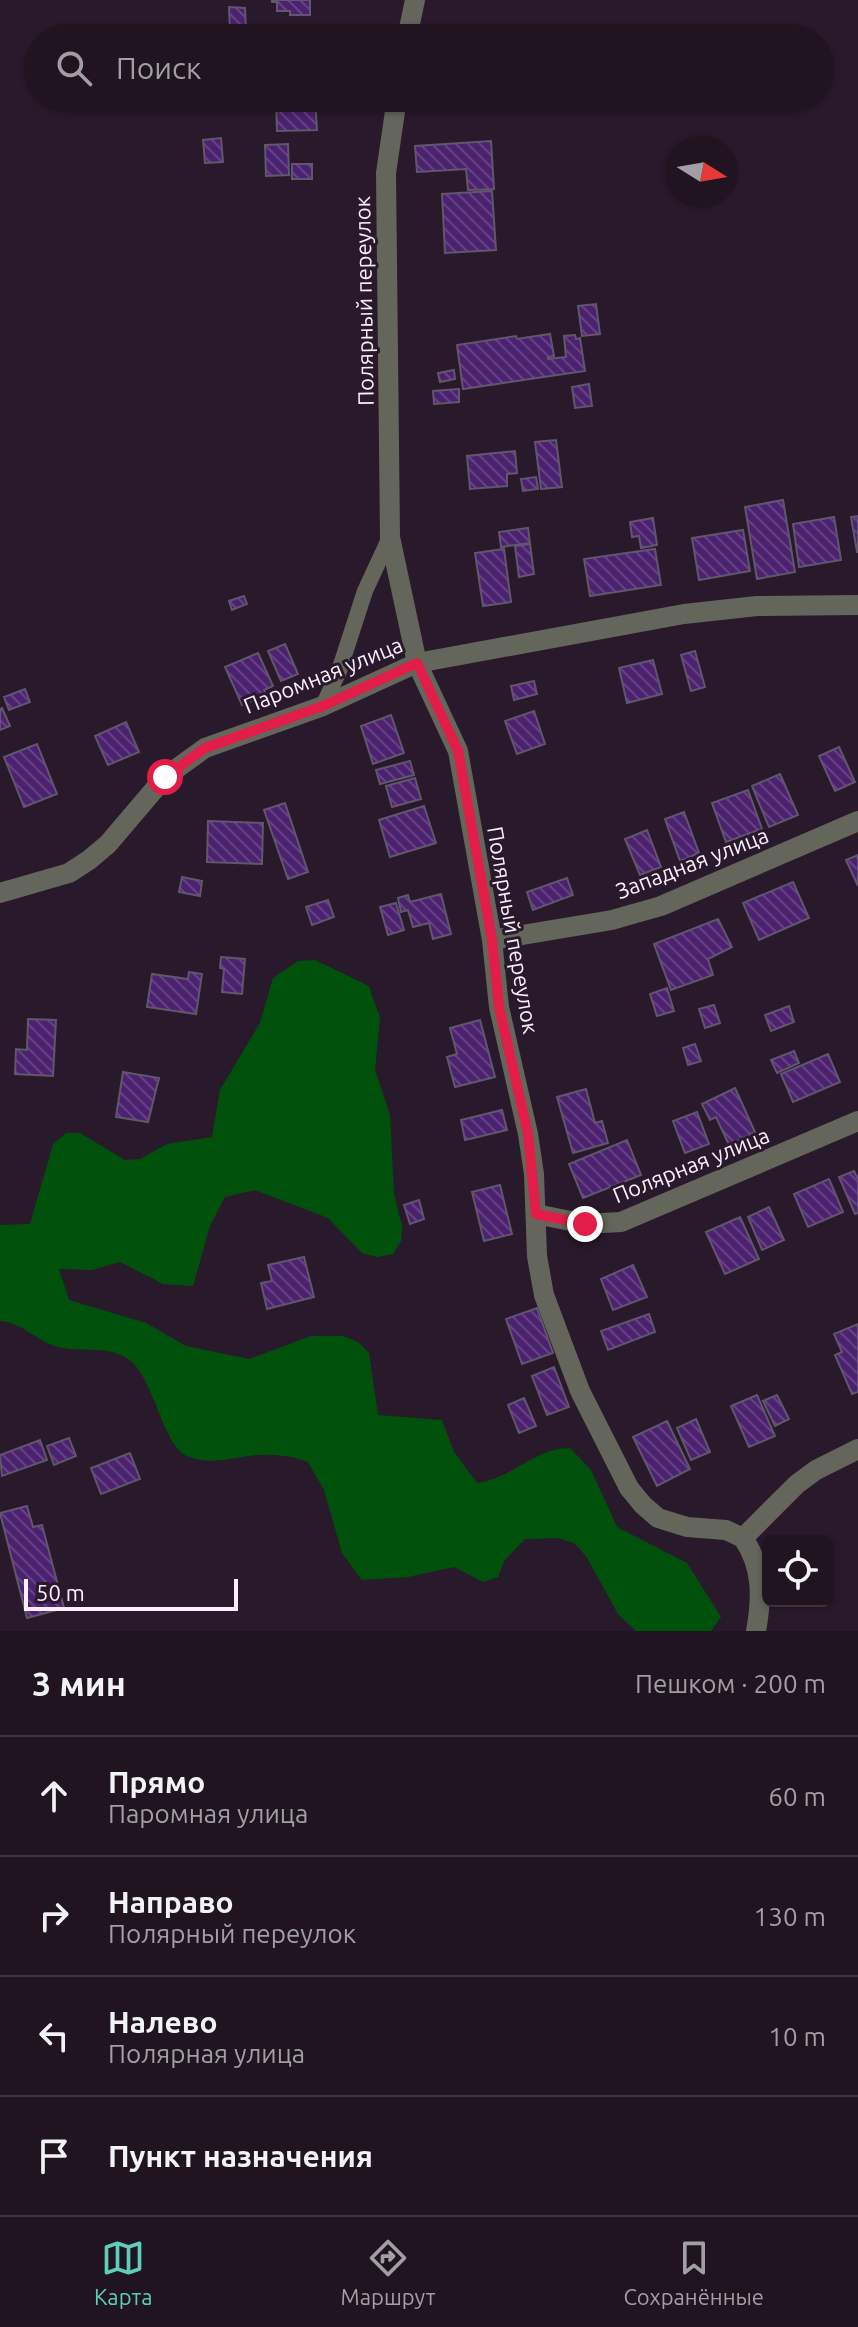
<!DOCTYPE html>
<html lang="ru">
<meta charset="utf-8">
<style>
:root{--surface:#1f1420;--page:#2c212d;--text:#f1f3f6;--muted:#a19ea5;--line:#3c333e;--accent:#5eceb7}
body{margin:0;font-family:Ubuntu,sans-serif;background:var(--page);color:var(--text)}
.controls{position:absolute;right:24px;bottom:24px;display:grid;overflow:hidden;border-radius:12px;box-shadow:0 2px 6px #0004}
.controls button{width:72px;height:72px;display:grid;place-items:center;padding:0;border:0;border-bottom:2px solid var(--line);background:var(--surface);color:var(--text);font:40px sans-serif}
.compass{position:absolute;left:666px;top:136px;width:72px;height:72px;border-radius:50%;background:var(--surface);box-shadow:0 2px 6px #0004;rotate:101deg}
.scale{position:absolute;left:24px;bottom:20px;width:214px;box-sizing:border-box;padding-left:8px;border:4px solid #faeffb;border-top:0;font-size:22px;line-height:28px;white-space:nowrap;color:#faeffb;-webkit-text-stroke:6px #291a2b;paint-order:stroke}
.stop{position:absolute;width:24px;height:24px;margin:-18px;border:6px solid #e11d48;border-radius:50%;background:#fff}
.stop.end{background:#e11d48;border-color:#fff;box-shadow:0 2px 8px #0008}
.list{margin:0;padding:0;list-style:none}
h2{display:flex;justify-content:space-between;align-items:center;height:104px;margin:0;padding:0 32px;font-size:34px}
h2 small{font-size:26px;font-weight:400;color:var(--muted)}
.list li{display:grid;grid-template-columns:52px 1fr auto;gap:24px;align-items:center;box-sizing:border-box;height:120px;padding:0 32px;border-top:2px solid var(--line)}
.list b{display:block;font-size:30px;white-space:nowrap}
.list p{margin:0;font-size:26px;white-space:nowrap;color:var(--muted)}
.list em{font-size:26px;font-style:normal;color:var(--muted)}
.icon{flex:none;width:44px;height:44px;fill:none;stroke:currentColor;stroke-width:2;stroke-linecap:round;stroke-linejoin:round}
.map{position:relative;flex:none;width:858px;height:1631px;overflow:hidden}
.search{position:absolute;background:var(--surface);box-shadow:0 2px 6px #0004;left:24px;right:24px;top:24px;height:88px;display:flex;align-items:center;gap:20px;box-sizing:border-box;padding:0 28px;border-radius:44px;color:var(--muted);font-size:30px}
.sheet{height:584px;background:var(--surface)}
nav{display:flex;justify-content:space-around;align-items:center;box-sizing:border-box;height:112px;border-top:2px solid var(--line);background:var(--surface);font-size:22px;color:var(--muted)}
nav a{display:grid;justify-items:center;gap:4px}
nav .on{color:var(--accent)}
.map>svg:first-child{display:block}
</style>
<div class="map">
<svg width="858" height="1631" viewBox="0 0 858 1631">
<defs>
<pattern id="building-back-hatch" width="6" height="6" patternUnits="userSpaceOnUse" patternTransform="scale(2)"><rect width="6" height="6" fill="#4b226f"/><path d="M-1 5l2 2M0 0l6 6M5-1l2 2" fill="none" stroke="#664284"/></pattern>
</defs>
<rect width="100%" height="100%" fill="#291a2b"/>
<path fill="#00510b" d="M315 960 369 986 380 1018 375 1070 390 1115 394 1194 402 1226 401 1241 393 1254 377 1257 362 1253 328 1218 255 1190 225 1197 210 1226 193 1286 163 1284 120 1262 92 1270 59 1269 69 1300 146 1323 186 1346 249 1359 311 1336H343L358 1342 369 1353 378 1415 442 1420 454 1452 477 1483C511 1479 535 1448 570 1448L591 1470 617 1527 687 1563 721 1617 711 1631H636L618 1614 586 1556 574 1543 558 1538 525 1539 504 1561 498 1577 483 1582 454 1567 408 1577 362 1580 342 1553 324 1490 308 1462C290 1455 267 1453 248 1456 227 1459 208 1465 187 1456 164 1446 154 1382 132 1362 111 1343 78 1354 55 1346 36 1340 21 1322 0 1321V1225L30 1224 53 1144 66 1133H80L125 1160 140 1159 167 1144 212 1137 220 1090 260 1023 273 978 298 961Z"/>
<path fill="url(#building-back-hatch)" stroke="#60566d" stroke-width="2" d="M272 0H310V15H290V11H277V2H272Z
M229 7 245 8 246 31 230 32Z
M276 98H315L317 130 277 131Z
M221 138 223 162 205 163 203 140Z
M491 141 494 189 468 190 466 169 417 172 415 146Z
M288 144 289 175 266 176 265 145Z
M292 164H312V179H292Z
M492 191 496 250 445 253 442 194Z
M596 304 600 334 582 336 578 306Z
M550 334 554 356 548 357V359L566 357 564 336 575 335 576 339 580 338 585 371 463 389 457 345 516 336 517 339Z
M454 370 455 379 440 382 438 373Z
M589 384 592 406 575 408 572 387Z
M459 389V402L434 404 433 391Z
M556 440 562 487 541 489 535 442Z
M515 451 517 473 507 474V486L470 489 467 456Z
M536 477 538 489 523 491 521 479Z
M783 500 795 572 757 579 745 507Z
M858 516V552H857L851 517Z
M834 517 841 560 799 567 793 524Z
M653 518 657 545 641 548 639 536 632 537 630 522Z
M528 528 530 543 501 547 499 532Z
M743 530 750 571 699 580 692 538Z
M530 544 534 574 519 577 515 546Z
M504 549 511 602 483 606 475 553Z
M655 549 661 585 590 596 584 559Z
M244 596 247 604 232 610 229 601Z
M285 644 298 674 281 681 268 651Z
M695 651 705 687 691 691 681 655Z
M258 653 273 686 264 690 266 695 242 705 225 667Z
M653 660 662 694 627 703 619 668Z
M534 681 537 694 514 700 511 686Z
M25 689 30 702 9 710 4 697Z
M2 708 10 726 0 730V709Z
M534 711 545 744 517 754 505 721Z
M391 715 404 753 373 764 361 726Z
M126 722 139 752 108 765 95 736Z
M37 744 57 794 24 807 4 757Z
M839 747 855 782 835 791 819 756Z
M410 761 414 775 380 784 376 770Z
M780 774 798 815 769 827 752 786Z
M415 778 421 799 392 807 386 786Z
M748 790 762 829 726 842 712 803Z
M285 803 308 872 288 879 264 810Z
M424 806 436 843 390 857 379 820Z
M684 812 699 853 680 861 665 819Z
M208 821 263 823 262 864 207 862Z
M647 830 661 867 640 875 625 839Z
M858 855V886L846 860Z
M182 877 202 881 200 896 179 892Z
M567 878 573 895 533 910 527 892Z
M793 882 809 918 759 940 743 903Z
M441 894 451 934 433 939 429 923 413 927 408 910 401 912 398 898 408 895 410 902Z
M328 900 334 917 312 925 306 907Z
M396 903 404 930 388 935 380 907Z
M718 919 732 947 708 959 713 975 671 990 654 944Z
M221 957 245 959 242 994 222 992 224 969 220 968Z
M189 972 202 974 196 1014 147 1007 152 974 188 979Z
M667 988 674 1011 657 1016 650 994Z
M714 1005 720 1023 705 1028 699 1009Z
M789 1006 794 1022 771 1031 765 1015Z
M28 1019 56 1020 53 1076 15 1074 16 1049 27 1050Z
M480 1020 495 1077 455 1087 447 1057 457 1054 450 1028Z
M695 1044 701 1061 688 1065 683 1048Z
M794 1051 799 1063 777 1073 771 1060Z
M828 1054 840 1082 793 1102 781 1074Z
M123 1072 159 1078 148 1122 116 1117Z
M735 1088 755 1132 729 1145 716 1117 710 1120 702 1104Z
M586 1089 595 1123 602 1121 608 1143 573 1153 557 1097Z
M502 1110 507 1130 465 1140 461 1120Z
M697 1112 709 1144 685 1153 673 1121Z
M627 1140 641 1175 583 1198 569 1164Z
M854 1171 858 1179V1213L855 1214 839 1177Z
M829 1179 843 1212 808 1227 794 1194Z
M500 1185 512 1234 484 1241 472 1192Z
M419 1200 424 1219 410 1224 404 1205Z
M769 1207 784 1240 762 1250 748 1217Z
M740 1217 759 1259 725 1274 706 1232Z
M304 1257 314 1297 267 1309 261 1283 272 1281 268 1265Z
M633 1265 647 1297 613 1310 601 1279Z
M537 1308 553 1353 522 1364 506 1319Z
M649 1314 655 1332 608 1350 601 1331Z
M858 1324V1392L852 1394 835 1355 842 1352 834 1334Z
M554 1367 569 1407 547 1415 532 1376Z
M757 1395 775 1436 749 1447 731 1406Z
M777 1395 789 1419 775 1426 763 1401Z
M524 1398 536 1426 519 1433 508 1405Z
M696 1419 710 1452 691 1460 677 1428Z
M667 1421 690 1469 657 1486 633 1437Z
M69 1438 76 1456 54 1465 47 1446Z
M40 1440 47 1460 2 1476 0 1455Z
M130 1453 140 1479 101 1494 91 1468Z
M27 1506 33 1527 42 1525 64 1608 27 1618 0 1513Z"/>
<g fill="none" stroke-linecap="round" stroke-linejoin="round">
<path stroke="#65665b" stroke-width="16" d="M323 706 339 671 365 591 390 537"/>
<path stroke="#65665b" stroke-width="20" d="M407 38 415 0
M397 98 386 173 390 537 417 663 458 751 492 940 499 1007 528 1134 534 1174 537 1256 544 1295 580 1391 629 1488 643 1505 658 1518 687 1527 726 1530 743 1538
M0 893 69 873 89 860 108 844 165 777 205 748 323 706 417 663 684 614 757 606 858 605
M492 940 612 920 661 906 858 821
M536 1214 585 1224 621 1222 858 1121
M743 1538 797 1484 816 1470 858 1449
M743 1538C763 1567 762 1598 756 1631"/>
</g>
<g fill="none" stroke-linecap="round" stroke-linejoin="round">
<path stroke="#e11d48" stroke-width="10" d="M165 777 205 748 323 706 417 663 458 751 492 940 499 1007 528 1134 536 1214 585 1224"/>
</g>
<g text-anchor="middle" stroke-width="6" stroke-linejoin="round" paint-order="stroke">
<g font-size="22" fill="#faeffb" stroke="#291a2b">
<text transform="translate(364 301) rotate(-91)" y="8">Полярный переулок</text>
<text transform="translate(323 675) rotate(-22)" y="8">Паромная улица</text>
<text transform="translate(692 863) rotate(-21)" y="8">Западная улица</text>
<text transform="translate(513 930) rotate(80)" y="8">Полярный переулок</text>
<text transform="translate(691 1165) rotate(-22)" y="8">Полярная улица</text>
</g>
</g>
</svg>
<div class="controls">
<button><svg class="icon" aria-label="locate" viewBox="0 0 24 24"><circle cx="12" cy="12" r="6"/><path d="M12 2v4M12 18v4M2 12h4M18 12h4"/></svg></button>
</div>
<svg class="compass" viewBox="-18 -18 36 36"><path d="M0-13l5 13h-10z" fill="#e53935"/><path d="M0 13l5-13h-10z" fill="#a19ea5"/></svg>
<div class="scale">50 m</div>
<div class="stop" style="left:165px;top:777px"></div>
<div class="stop end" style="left:585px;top:1224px"></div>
<div class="search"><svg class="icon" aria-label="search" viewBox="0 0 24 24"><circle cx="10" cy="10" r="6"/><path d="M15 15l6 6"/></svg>Поиск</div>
</div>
<section class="sheet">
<h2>3 мин<small>Пешком · 200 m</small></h2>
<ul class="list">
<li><svg class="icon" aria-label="ahead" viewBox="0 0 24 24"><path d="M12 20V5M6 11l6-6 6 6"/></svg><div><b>Прямо</b><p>Паромная улица</p></div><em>60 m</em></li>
<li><svg class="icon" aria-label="right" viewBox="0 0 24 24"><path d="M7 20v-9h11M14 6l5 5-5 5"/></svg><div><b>Направо</b><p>Полярный переулок</p></div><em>130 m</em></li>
<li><svg class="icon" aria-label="left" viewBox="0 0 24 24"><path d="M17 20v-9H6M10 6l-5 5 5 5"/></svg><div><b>Налево</b><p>Полярная улица</p></div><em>10 m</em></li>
<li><svg class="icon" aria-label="arrive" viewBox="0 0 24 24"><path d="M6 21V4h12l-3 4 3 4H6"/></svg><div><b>Пункт назначения</b></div></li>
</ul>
</section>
<nav>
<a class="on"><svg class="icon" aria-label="map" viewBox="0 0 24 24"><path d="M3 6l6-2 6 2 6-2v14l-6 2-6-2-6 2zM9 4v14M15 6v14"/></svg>Карта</a>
<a><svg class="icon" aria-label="directions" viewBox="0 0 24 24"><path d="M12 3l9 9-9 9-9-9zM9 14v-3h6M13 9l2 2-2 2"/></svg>Маршрут</a>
<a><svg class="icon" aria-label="saved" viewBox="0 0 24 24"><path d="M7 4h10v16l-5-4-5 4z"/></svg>Сохранённые</a>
</nav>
